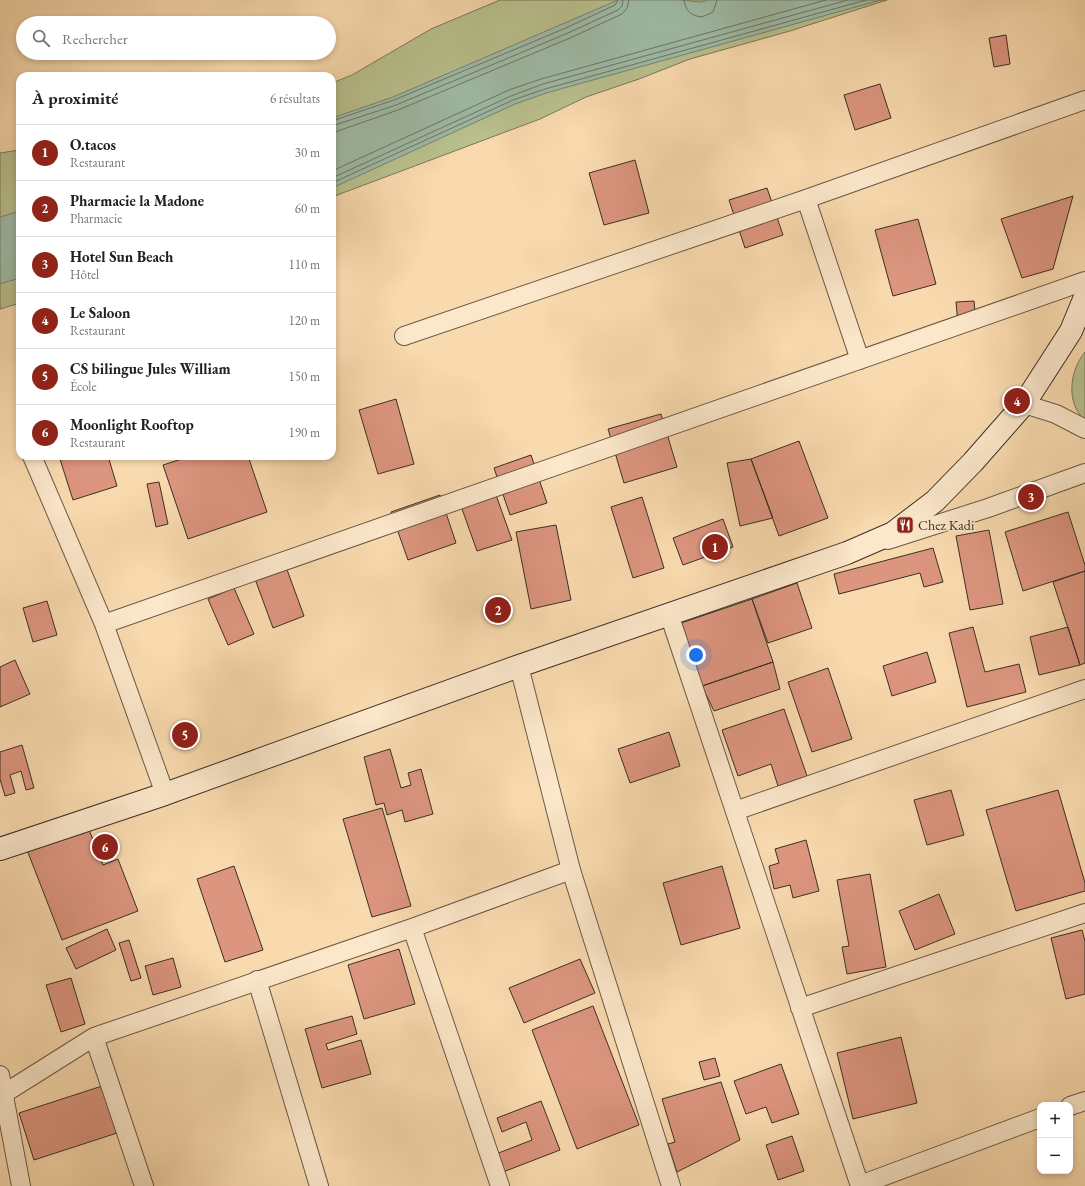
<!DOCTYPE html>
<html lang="fr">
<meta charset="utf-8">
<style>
:root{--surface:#fff;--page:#f2f2f2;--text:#202124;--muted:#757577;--line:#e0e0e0;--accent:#8f2418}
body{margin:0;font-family:"EB Garamond",serif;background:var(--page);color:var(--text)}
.controls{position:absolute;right:12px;bottom:12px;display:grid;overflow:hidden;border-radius:8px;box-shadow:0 2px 6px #0003}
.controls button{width:36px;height:36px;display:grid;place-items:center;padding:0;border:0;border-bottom:1px solid var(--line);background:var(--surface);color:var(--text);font:20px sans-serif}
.you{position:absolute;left:696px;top:655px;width:14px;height:14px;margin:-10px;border:3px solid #fff;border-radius:50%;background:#1a73e8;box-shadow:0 0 0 6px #1a73e833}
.badge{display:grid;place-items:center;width:26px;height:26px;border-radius:50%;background:var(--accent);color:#fff;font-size:13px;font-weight:700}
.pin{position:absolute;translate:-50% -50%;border:2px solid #fff;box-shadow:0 1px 4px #0006}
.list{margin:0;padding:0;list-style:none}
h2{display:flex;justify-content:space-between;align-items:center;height:52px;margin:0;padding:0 16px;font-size:17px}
h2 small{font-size:13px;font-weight:400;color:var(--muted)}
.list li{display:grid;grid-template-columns:26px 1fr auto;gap:12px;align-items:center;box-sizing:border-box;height:56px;padding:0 16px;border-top:1px solid var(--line)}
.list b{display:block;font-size:15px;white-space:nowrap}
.list p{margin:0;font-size:13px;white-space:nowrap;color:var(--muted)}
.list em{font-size:13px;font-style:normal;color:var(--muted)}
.icon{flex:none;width:22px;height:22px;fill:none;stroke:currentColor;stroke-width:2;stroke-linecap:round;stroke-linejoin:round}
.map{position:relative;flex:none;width:1085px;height:1186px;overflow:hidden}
.search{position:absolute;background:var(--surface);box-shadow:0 2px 6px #0003;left:16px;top:16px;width:320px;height:44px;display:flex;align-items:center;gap:10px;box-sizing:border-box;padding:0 14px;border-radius:22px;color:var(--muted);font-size:15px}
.panel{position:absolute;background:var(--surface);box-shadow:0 2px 6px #0003;left:16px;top:72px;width:320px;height:388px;border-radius:12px}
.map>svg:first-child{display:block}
</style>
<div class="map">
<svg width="1085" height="1186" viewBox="0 0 1085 1186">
<rect width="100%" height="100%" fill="#f9daae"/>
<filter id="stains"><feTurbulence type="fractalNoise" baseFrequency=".005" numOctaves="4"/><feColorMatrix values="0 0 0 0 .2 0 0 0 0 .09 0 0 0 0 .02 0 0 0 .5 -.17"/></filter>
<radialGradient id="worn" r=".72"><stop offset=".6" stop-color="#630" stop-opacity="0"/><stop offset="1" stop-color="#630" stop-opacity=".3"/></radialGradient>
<path fill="#b9c18e" stroke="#7a785a" d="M500 0H887L790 31 690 59 639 79 586 97 540 119 332 197V83L352 75 431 29Z
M20 150V303L0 309V153Z
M1085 352V420C1065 403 1070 370 1085 352Z"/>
<path fill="#9ebba7" stroke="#768373" d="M618 0H681L701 2 708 0H881L546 93 515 104 332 188V118L393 97Z
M20 211V278L0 284V217Z"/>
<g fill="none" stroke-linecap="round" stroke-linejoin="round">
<path stroke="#6c7566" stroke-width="1" d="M684 0C685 10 691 16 702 17L713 12 717 0
M332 121 394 100 566 28 615 5 618 0
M332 126 396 105 568 33 618 10 622 6 623 0
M332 133 398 110 570 38 622 14 627 8 629 0
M332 171 509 90 541 79 826 0
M332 178 511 96 543 84 848 0
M332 183 513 100 545 89 866 0"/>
</g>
<path fill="#dc957f" stroke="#3a2f25" d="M1006 35 1010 64 994 67 989 38Z
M880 84 891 118 855 130 844 95Z
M635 160 649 213 604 225 589 173Z
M767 188 783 235 745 248 729 200Z
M1073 196 1053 269 1022 278 1001 219Z
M918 219 936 284 893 296 875 230Z
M974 301 976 323 958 324 956 302Z
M396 399 414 464 378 474 359 410Z
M661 414 677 467 624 483 608 429Z
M799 441 828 518 779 536 751 459Z
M531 455 547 503 510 515 494 468Z
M59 456H108L117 486 73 500Z
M191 456H248L267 512 188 539 163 465Z
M751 459 773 518 740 526 727 463Z
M491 481 512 540 477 551 456 492Z
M159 482 168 524 156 527 147 484Z
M440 495 456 543 408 560 391 512Z
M642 497 664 568 633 578 611 507Z
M1068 512 1085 565V571L1023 591 1005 532Z
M723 519 733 547 683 565 673 538Z
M556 525 571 600 531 609 516 532Z
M989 530 1003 604 970 610 956 536Z
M933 548 943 582 924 587 920 573 839 594 834 574Z
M282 556 304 616 273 628 251 568Z
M1085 571V663L1080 665 1053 582Z
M797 583 812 628 768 643 752 599Z
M234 588 254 634 228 645 208 599Z
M752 599 773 662 702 686 681 623Z
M47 601 57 635 33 642 23 608Z
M973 627 985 672 1019 664 1026 692 967 707 949 633Z
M1068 627 1080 665 1039 675 1030 637Z
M927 652 936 682 892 696 883 666Z
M15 660 30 694 0 707V667Z
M773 662 780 689 714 711 702 686Z
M828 668 852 739 812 752 788 682Z
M784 709 807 776 778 786 771 764 738 776 722 730Z
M669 732 680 766 630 783 618 749Z
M22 745 34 788 26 790 21 771 10 775 15 793 5 796 0 779V752Z
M390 749 401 788 411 785 408 773 421 769 433 814 405 822 402 810 387 815 384 803 376 805 364 757Z
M951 790 964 835 927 845 914 800Z
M1058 790 1085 883V891L1016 911 986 810Z
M382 808 411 906 372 917 343 819Z
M88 827 103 865 118 859 138 911 62 940 27 850Z
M806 840 819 891 793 898 790 885 774 889 769 866 779 863 775 849Z
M234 866 263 950 225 962 197 879Z
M722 866 740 928 681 945 663 883Z
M870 874 886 967 847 974 842 947 849 946 837 880Z
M939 894 955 934 915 950 899 911Z
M107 929 116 950 76 969 66 948Z
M1082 930 1085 941V994L1066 999 1051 938Z
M129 940 141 978 131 981 119 943Z
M399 949 415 1004 364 1019 348 965Z
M173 958 181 987 153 995 145 966Z
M580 959 595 993 524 1023 509 988Z
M71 978 85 1024 61 1032 46 985Z
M593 1006 639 1125 577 1149 532 1030Z
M352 1016 357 1034 326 1044 328 1050 361 1040 371 1074 322 1088 305 1029Z
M901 1037 917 1103 853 1119 837 1053Z
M715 1058 720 1076 704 1080 699 1062Z
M781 1064 799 1114 772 1123 766 1107 746 1114 734 1081Z
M721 1082 740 1140 677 1172 668 1144 675 1142 662 1099Z
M102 1086 117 1133 34 1160 19 1113Z
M541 1101 560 1150 503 1172 496 1154 532 1140 526 1122 502 1132 497 1118Z
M792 1136 804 1171 778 1180 766 1145Z"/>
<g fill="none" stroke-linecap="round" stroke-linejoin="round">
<defs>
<path id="minor" d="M806 199 860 360
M404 336 806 199 1085 100
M1024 404 1056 414 1085 429
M32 456 104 624 165 794
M888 540 988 508 1085 473
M669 614 860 1186
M104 624 1085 281
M519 666 571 870 671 1186
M735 811 1085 689
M412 928 500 1186
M257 980 319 1186
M800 1008 1085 913
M94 1037 144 1186
M0 1075 21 1186
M5 1093 94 1037 412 928 571 870
M1070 1106 1085 1101
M860 1185 1040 1118"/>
<path id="secondary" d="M0 849 165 794 519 666 847 553 893 533 935 501 973 462 1024 404 1071 331 1085 297"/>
</defs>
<use href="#minor" stroke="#6a5a47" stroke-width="20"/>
<use href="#secondary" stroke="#3a2f25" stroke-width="24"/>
<use href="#minor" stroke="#fbe7ca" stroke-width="18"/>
<use href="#secondary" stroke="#fbe7ca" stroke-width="22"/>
</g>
<defs>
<symbol id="restaurant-square" viewBox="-11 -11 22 22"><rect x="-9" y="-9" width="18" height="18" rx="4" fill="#8f2418" stroke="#fbe7ca"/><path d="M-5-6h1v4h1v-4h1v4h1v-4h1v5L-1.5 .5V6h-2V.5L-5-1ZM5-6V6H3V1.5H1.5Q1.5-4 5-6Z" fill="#fff"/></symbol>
</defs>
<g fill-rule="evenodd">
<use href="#restaurant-square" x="895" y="515" width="20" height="20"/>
</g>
<g text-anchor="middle" stroke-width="3" stroke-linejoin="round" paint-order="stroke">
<g font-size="14" fill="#3a2f25" stroke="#fbe7ca" text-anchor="start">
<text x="918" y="530">Chez Kadi</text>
</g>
</g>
<rect width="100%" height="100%" filter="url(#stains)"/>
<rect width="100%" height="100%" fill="url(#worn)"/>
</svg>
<div class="controls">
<button>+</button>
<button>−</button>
</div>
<div class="you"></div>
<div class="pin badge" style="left:715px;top:547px">1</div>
<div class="pin badge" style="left:498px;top:610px">2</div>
<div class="pin badge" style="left:1031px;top:497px">3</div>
<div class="pin badge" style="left:1017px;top:401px">4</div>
<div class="pin badge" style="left:185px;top:735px">5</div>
<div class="pin badge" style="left:105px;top:847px">6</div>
<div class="search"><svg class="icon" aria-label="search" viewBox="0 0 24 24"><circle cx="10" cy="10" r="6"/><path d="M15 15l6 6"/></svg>Rechercher</div>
<section class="panel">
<h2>À proximité<small>6 résultats</small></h2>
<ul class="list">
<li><span class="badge">1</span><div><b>O.tacos</b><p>Restaurant</p></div><em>30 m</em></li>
<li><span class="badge">2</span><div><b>Pharmacie la Madone</b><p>Pharmacie</p></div><em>60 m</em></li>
<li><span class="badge">3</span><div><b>Hotel Sun Beach</b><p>Hôtel</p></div><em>110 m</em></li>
<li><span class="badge">4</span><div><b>Le Saloon</b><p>Restaurant</p></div><em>120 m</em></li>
<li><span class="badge">5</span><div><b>CS bilingue Jules William</b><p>École</p></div><em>150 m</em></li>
<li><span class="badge">6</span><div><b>Moonlight Rooftop</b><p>Restaurant</p></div><em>190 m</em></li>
</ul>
</section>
</div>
